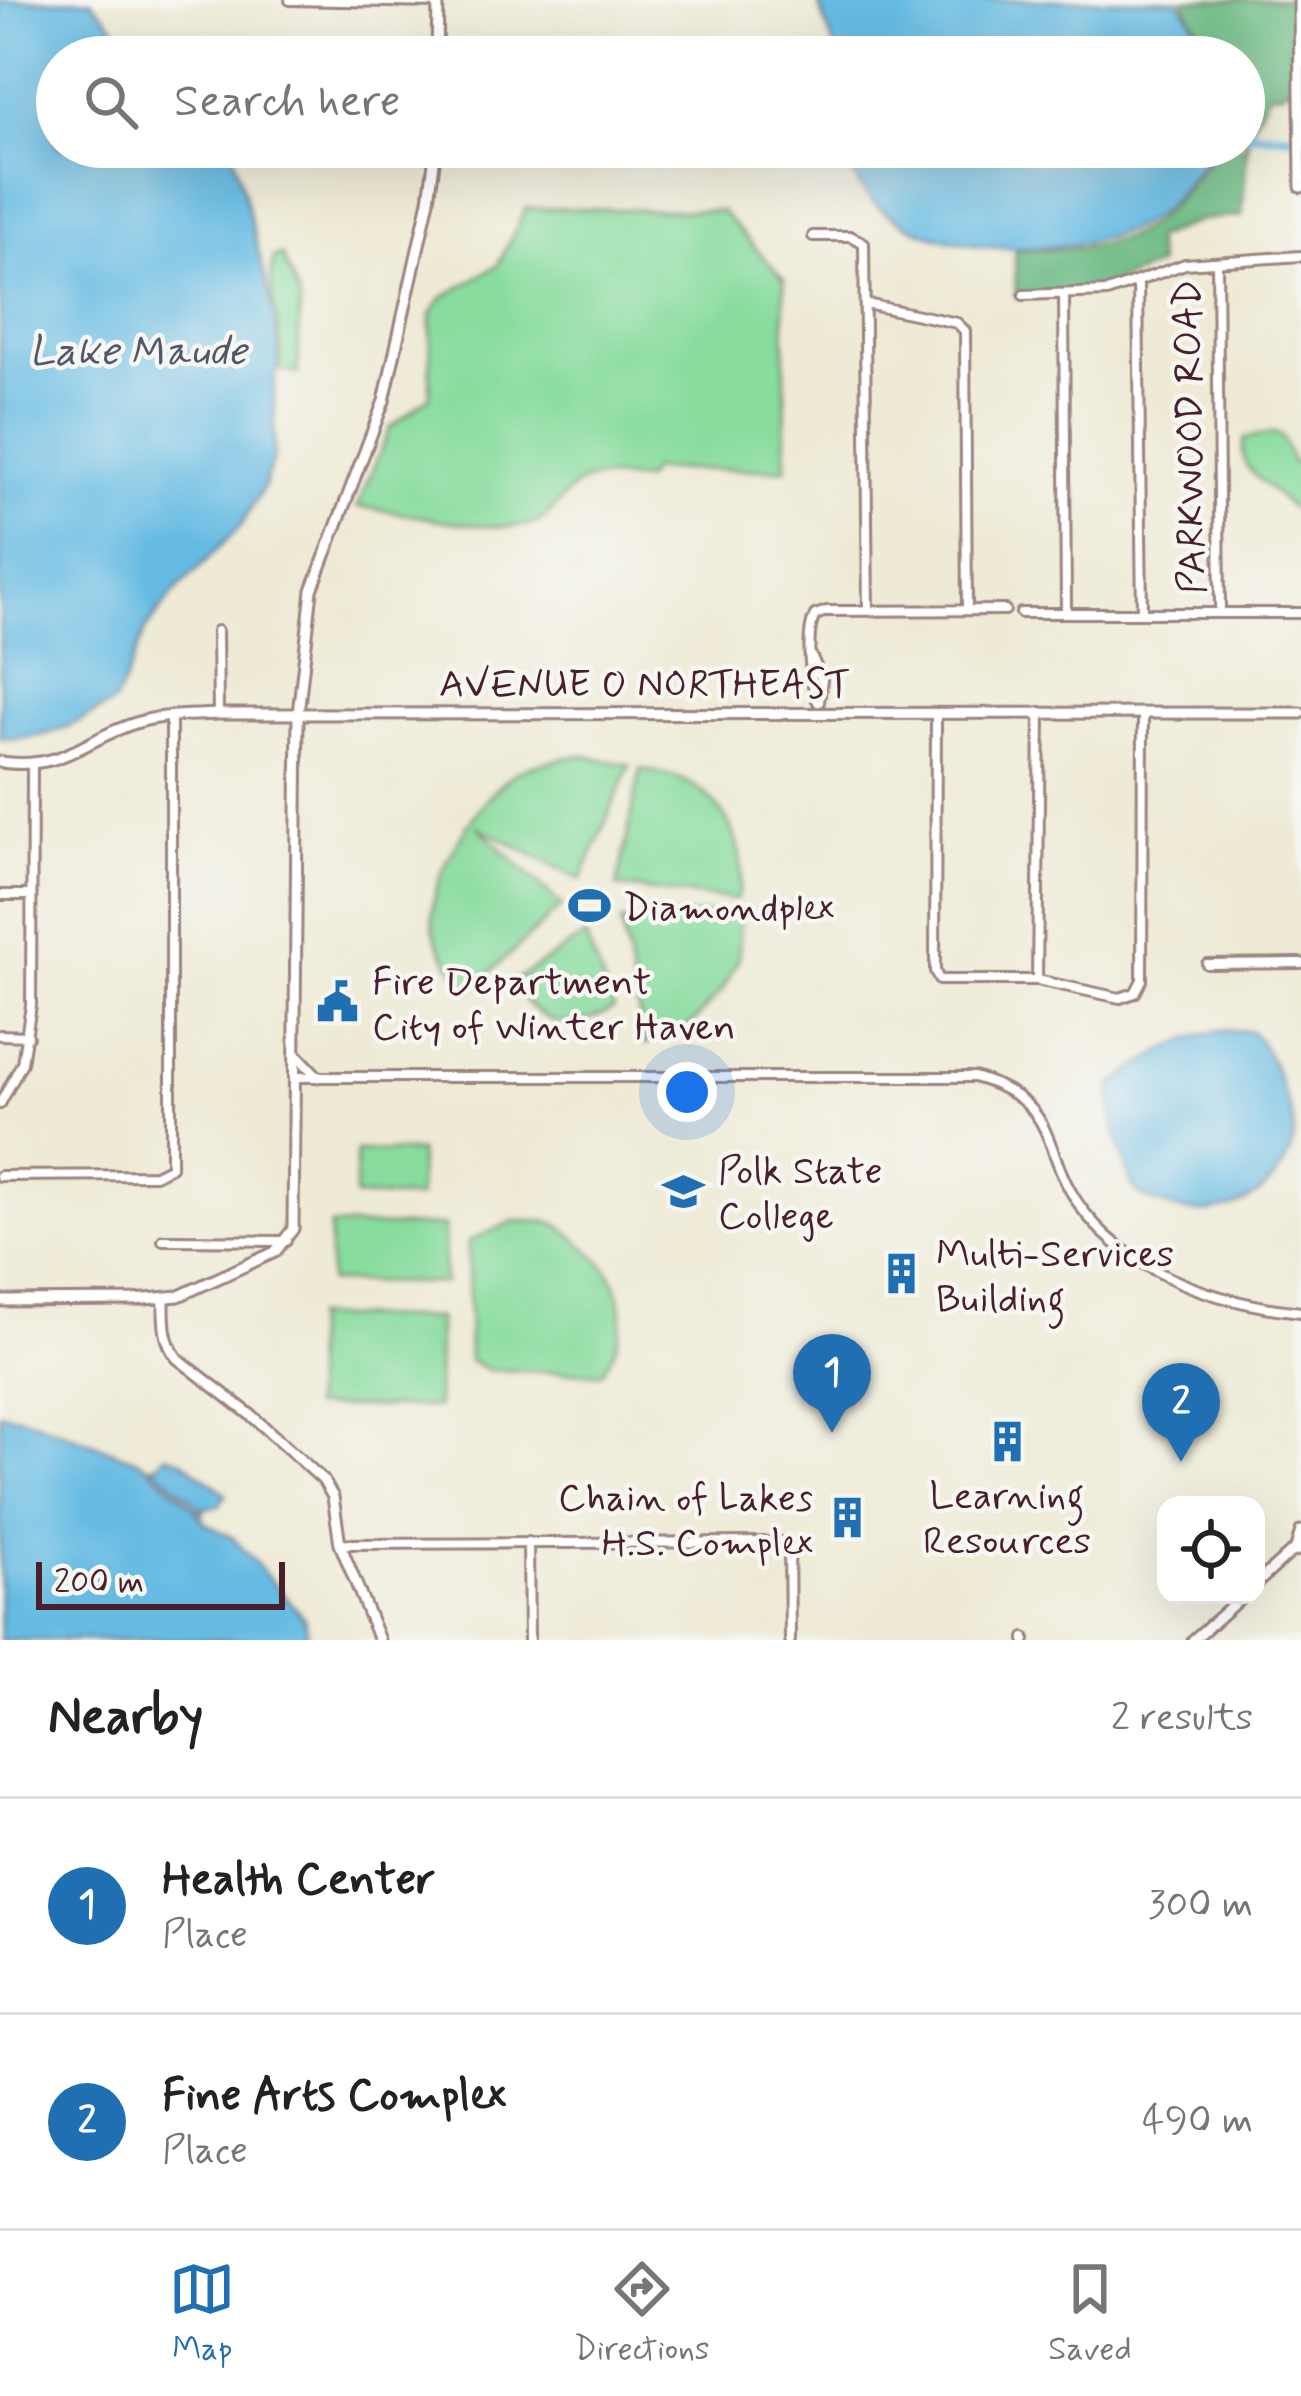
<!DOCTYPE html>
<style>
:root{--surface:#fff;--page:#f6f6f6;--text:#222;--muted:#767676;--line:#e0e0e0;--accent:#1f6fb2}
body{margin:0;font-family:Mynerve,sans-serif;background:var(--page);color:var(--text)}
.controls{position:absolute;right:36px;bottom:36px;display:grid;overflow:hidden;border-radius:24px;box-shadow:0 12px 48px #0002}
.controls button{width:108px;height:108px;display:grid;place-items:center;padding:0;border:0;border-bottom:3px solid var(--line);background:var(--surface);color:var(--text);font:60px sans-serif}
.scale{position:absolute;left:36px;bottom:30px;width:249px;box-sizing:border-box;padding-left:12px;border:6px solid #4a1f2b;border-top:0;font-size:33px;line-height:42px;white-space:nowrap;color:#4a1f2b;-webkit-text-stroke:9px #f6f6f2;paint-order:stroke}
.you{position:absolute;left:687px;top:1092px;width:42px;height:42px;margin:-30px;border:9px solid #fff;border-radius:50%;background:#1a73e8;box-shadow:0 0 0 18px #1a73e833}
.badge{display:grid;place-items:center;width:78px;height:78px;border-radius:50%;background:var(--accent);color:#fff;font-size:39px;font-weight:700}
.pin{position:absolute;translate:-50% -99px;filter:drop-shadow(0 3px 6px #0008)}
.pin::after{content:'';position:absolute;top:63px;width:42px;height:36px;background:inherit;clip-path:polygon(0 0,100% 0,50% 100%)}
.list{margin:0;padding:0;list-style:none}
h2{display:flex;justify-content:space-between;align-items:center;height:156px;margin:0;padding:0 48px;font-size:51px}
h2 small{font-size:39px;font-weight:400;color:var(--muted)}
.list li{display:grid;grid-template-columns:78px 1fr auto;gap:36px;align-items:center;box-sizing:border-box;height:216px;padding:0 48px;border-top:3px solid var(--line)}
.list b{display:block;font-size:45px;white-space:nowrap}
.list p{margin:0;font-size:39px;white-space:nowrap;color:var(--muted)}
.list em{font-size:39px;font-style:normal;color:var(--muted)}
.icon{flex:none;width:66px;height:66px;fill:none;stroke:currentColor;stroke-width:2;stroke-linecap:round;stroke-linejoin:round}
.map{position:relative;flex:none;width:1301px;height:1640px;overflow:hidden}
.search{position:absolute;background:var(--surface);box-shadow:0 12px 48px #0002;left:36px;right:36px;top:36px;height:132px;display:flex;align-items:center;gap:30px;box-sizing:border-box;padding:0 42px;border-radius:66px;color:var(--muted);font-size:45px}
.sheet{height:588px;background:var(--surface)}
nav{display:flex;justify-content:space-around;align-items:center;box-sizing:border-box;height:168px;border-top:3px solid var(--line);background:var(--surface);font-size:33px;color:var(--muted)}
nav a{display:grid;justify-items:center;gap:6px}
nav .on{color:var(--accent)}
.map>svg:first-child{display:block}
</style>
<div class="map">
<svg width="1301" height="1640" viewBox="0 0 1301 1640">
<rect width="100%" height="100%" fill="#f6f6f2"/>
<filter id="ink" filterUnits="userSpaceOnUse"><feTurbulence type="fractalNoise" baseFrequency=".00833" numOctaves="2"/><feDisplacementMap in="SourceGraphic" scale="24" xChannelSelector="R" yChannelSelector="G"/><feConvolveMatrix kernelMatrix="1 2 1 2 8 2 1 2 1" color-interpolation-filters="sRGB"/></filter>
<filter id="wash" filterUnits="userSpaceOnUse"><feTurbulence type="fractalNoise" baseFrequency=".004" numOctaves="4" result="noise"/><feDisplacementMap in="SourceGraphic" scale="48" xChannelSelector="R" yChannelSelector="G"/><feGaussianBlur stdDeviation="2.7" result="paint"/><feColorMatrix in="noise" values="0 0 0 0 0 0 0 0 0 0 0 0 0 0 0 0 0 1.4 0 .05"/><feComposite in="paint" operator="in"/></filter>
<g filter="url(#wash)">
<rect width="100%" height="100%" fill="#eeead5"/>
<path fill="#88dc9e" stroke="#697e64" stroke-width="3" d="M526 208 721 211 784 279 786 469 651 470 645 480C626 480 596 474 579 484 559 495 553 521 528 525 473 532 412 512 357 507L390 428 430 397 431 314 442 298 498 265Z
M282 255 300 299 298 374 280 370C286 331 264 293 274 257Z
M1273 433 1281 436 1292 462 1301 464 1298 510 1290 508C1271 484 1233 473 1245 438Z
M580 755 630 765 581 880 477 826 562 906 469 992C457 972 437 949 433 926 425 883 476 804 508 778 527 763 557 760 580 755Z
M641 769C654 772 668 774 680 779 726 797 753 855 736 900L617 887Z
M740 912 739 958 723 989 691 1025 645 1044 621 922Z
M585 936 614 1009C564 1035 543 1026 510 983Z
M356 1151 419 1152 418 1198 355 1197Z
M514 1221C526 1222 542 1220 553 1223 564 1226 575 1239 584 1246 629 1281 633 1328 601 1373L488 1370 469 1360 468 1242Z
M330 1226H444V1283L329 1282Z
M313 1317 438 1318 437 1407H312Z"/>
<path fill="#6ebc85" stroke="#5c6e58" stroke-width="3" d="M1183 0H1290L1291 84 1282 91 1268 93 1248 134 1242 216 1200 220 1154 239 1158 265 1101 288 1016 297 1015 250C1059 251 1123 250 1158 218 1181 198 1200 170 1219 147H1244V57H1209L1203 35Z"/>
<path fill="#66bbe3" stroke="#586d87" stroke-width="3" d="M0 0H91L142 57H57V147H232L275 317 279 353 274 387V457L263 488 241 526 176 590 146 629 119 695 112 704C75 724 42 743 0 738Z
M817 0H1178L1192 19 1205 57H838Z
M844 147H1215C1193 172 1169 212 1138 226 1056 265 865 262 844 147Z
M1229 1030 1251 1031C1267 1049 1274 1066 1282 1088 1288 1103 1297 1126 1293 1142 1280 1196 1220 1225 1170 1207 1159 1203 1145 1200 1136 1191 1130 1185 1129 1175 1126 1166 1116 1136 1110 1117 1112 1085 1149 1059 1182 1034 1229 1030Z
M0 1413 23 1417 142 1462 189 1502 205 1523 233 1538 305 1619 309 1640H0Z
M165 1455 182 1460 226 1494 219 1506 204 1508 203 1514 192 1499 151 1465 157 1464Z"/>
<g fill="none" stroke-linecap="round" stroke-linejoin="round">
<path stroke="#66bbe3" stroke-width="9" d="M1244 133 1301 136"/>
</g>
</g>
<g filter="url(#ink)">
<g fill="none" stroke-linecap="round" stroke-linejoin="round">
<defs>
<path id="minor" d="M290 0 438 3
M813 236H850L864 243 868 611
M1217 262 1220 611
M1138 283 1142 613
M1064 294 1066 613
M1024 295 1107 292 1185 264 1301 256
M866 304 957 323 965 331 967 610
M1021 613H1301
M217 631 218 714
M811 655 822 680 819 702
M818 702C810 684 805 634 815 615L827 611 1005 610
M936 713 935 971 939 980H1037L1120 998 1135 993 1142 980 1143 713
M0 895H31
M1207 964 1301 963
M1037 980 1040 712
M0 1035 28 1036
M295 1077H974C1066 1104 1037 1153 1086 1214 1138 1278 1223 1304 1301 1312
M0 1104 22 1063 31 1005 32 766
M0 1176 155 1175 171 1167V716
M163 1240 286 1241
M528 1542 529 1640
M340 1544 789 1542 790 1640
M1025 1640V1638"/>
<path id="tertiary" d="M1299 0 1301 187
M437 57 438 0
M0 762C68 771 84 737 142 721 166 715 193 715 218 714L1301 713
M297 1055 318 1077
M164 1299C164 1321 163 1340 177 1358L252 1416 323 1480 333 1497 340 1544 379 1640
M0 1301 134 1300 179 1296 275 1252 293 1229 298 714 312 590 384 401 429 200 436 147
M1295 1551 1301 1531
M1256 1584 1290 1553 1301 1549
M1193 1640 1244 1595"/>
</defs>
<use href="#minor" stroke="#9c8480" stroke-width="14"/>
<use href="#tertiary" stroke="#9c8480" stroke-width="15"/>
<use href="#minor" stroke="#fff" stroke-width="8"/>
<use href="#tertiary" stroke="#fff" stroke-width="9"/>
</g>
</g>
<defs>
<symbol id="stadium-bare" viewBox="-9 -9 18 18"><path d="M0-5a6.5 5 0 1 0 0 10a6.5 5 0 1 0 0-10ZM-3.5-1.8h7v3.6h-7Z" fill="#1f6fb2" stroke="#f6f6f2" stroke-width="2.5" paint-order="stroke"/></symbol>
<symbol id="civic-bare" viewBox="-9 -9 18 18"><path d="M-.6-6.5H3V-4.5H.6V-3L4-1V1h2V6H-6V1h2V-1L-.6-3ZM-1.2 2.5V6h2.4V2.5Z" fill="#1f6fb2" stroke="#f6f6f2" stroke-width="2.5" paint-order="stroke"/></symbol>
<symbol id="university-bare" viewBox="-9 -9 18 18"><path d="M0-5L7-2L0 1L-7-2ZM-4 1L0 2.5L4 1V4Q0 6-4 4Z" fill="#1f6fb2" stroke="#f6f6f2" stroke-width="2.5" paint-order="stroke"/></symbol>
<symbol id="building-bare" viewBox="-9 -9 18 18"><path d="M-4-6H4V6H1V3H-1V6H-4ZM-2.5-4.3h1.7v1.8h-1.7ZM.8-4.3h1.7v1.8H.8ZM-2.5-1h1.7V.8h-1.7ZM.8-1h1.7V.8H.8Z" fill="#1f6fb2" stroke="#f6f6f2" stroke-width="2.5" paint-order="stroke"/></symbol>
</defs>
<g fill-rule="evenodd">
<use href="#stadium-bare" x="560" y="876" width="59" height="59"/>
<use href="#civic-bare" x="308" y="972" width="59" height="59"/>
<use href="#university-bare" x="654" y="1162" width="59" height="59"/>
<use href="#building-bare" x="872" y="1244" width="59" height="59"/>
<use href="#building-bare" x="978" y="1412" width="59" height="59"/>
<use href="#building-bare" x="818" y="1488" width="59" height="59"/>
</g>
<g text-anchor="middle" stroke-width="9" stroke-linejoin="round" paint-order="stroke">
<g font-size="39" fill="#4a1f2b" stroke="#f6f6f2">
<text transform="translate(1188 437) rotate(-91)" y="14">PARKWOOD ROAD</text>
<text x="645" y="696">AVENUE O NORTHEAST</text>
</g>
<g font-size="39" fill="#4a1f2b" stroke="#f6f6f2" text-anchor="start">
<text x="623" y="920">Diamondplex</text>
<text x="372" y="994">Fire Department<tspan x="372" dy="45">City of Winter Haven</tspan></text>
<text x="718" y="1183">Polk State<tspan x="718" dy="45">College</tspan></text>
<text x="936" y="1266">Multi-Services<tspan x="936" dy="45">Building</tspan></text>
<text x="1007" y="1508" text-anchor="middle">Learning<tspan x="1007" dy="45">Resources</tspan></text>
<text x="813" y="1510" text-anchor="end">Chain of Lakes<tspan x="813" dy="45">H.S. Complex</tspan></text>
</g>
<g font-size="42" font-style="italic" fill="#54566b" stroke="#f6f6f2">
<text x="138" y="364">Lake Maude</text>
</g>
</g>
</svg>
<div class="controls">
<button><svg class="icon" aria-label="locate" viewBox="0 0 24 24"><circle cx="12" cy="12" r="6"/><path d="M12 2v4M12 18v4M2 12h4M18 12h4"/></svg></button>
</div>
<div class="scale">200 m</div>
<div class="you"></div>
<div class="pin badge" style="left:832px;top:1433px">1</div>
<div class="pin badge" style="left:1181px;top:1462px">2</div>
<div class="search"><svg class="icon" aria-label="search" viewBox="0 0 24 24"><circle cx="10" cy="10" r="6"/><path d="M15 15l6 6"/></svg>Search here</div>
</div>
<section class="sheet">
<h2>Nearby<small>2 results</small></h2>
<ul class="list">
<li><span class="badge">1</span><div><b>Health Center</b><p>Place</p></div><em>300 m</em></li>
<li><span class="badge">2</span><div><b>Fine Arts Complex</b><p>Place</p></div><em>490 m</em></li>
</ul>
</section>
<nav>
<a class="on"><svg class="icon" aria-label="map" viewBox="0 0 24 24"><path d="M3 6l6-2 6 2 6-2v14l-6 2-6-2-6 2zM9 4v14M15 6v14"/></svg>Map</a>
<a><svg class="icon" aria-label="directions" viewBox="0 0 24 24"><path d="M12 3l9 9-9 9-9-9zM9 14v-3h6M13 9l2 2-2 2"/></svg>Directions</a>
<a><svg class="icon" aria-label="saved" viewBox="0 0 24 24"><path d="M7 4h10v16l-5-4-5 4z"/></svg>Saved</a>
</nav>
